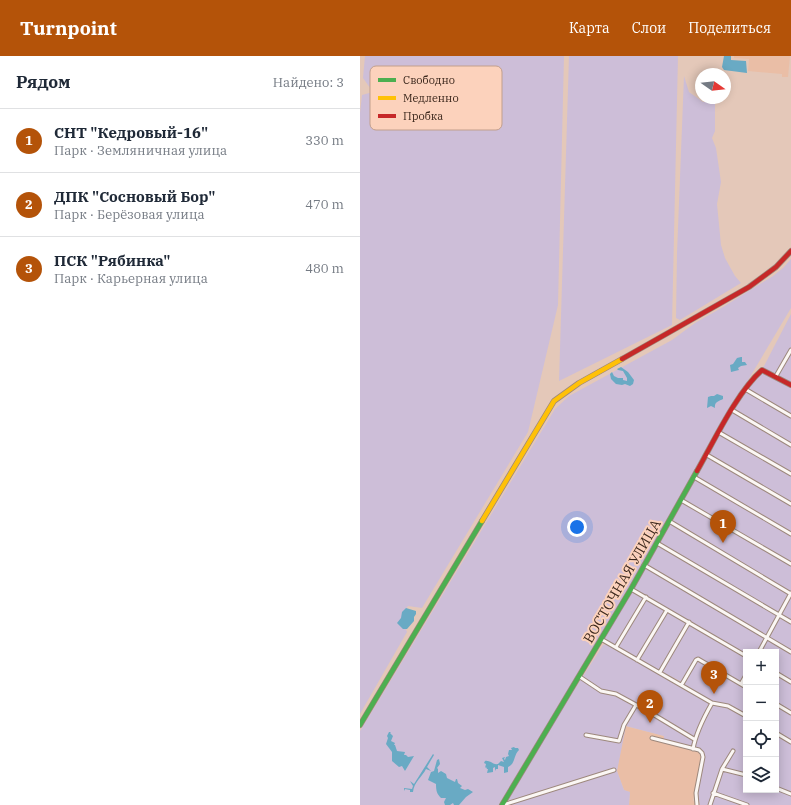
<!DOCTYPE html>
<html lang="ru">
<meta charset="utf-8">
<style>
:root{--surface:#fff;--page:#f2f2f3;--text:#1f2937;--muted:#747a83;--line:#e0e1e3;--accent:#b45309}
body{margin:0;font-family:"IBM Plex Serif",serif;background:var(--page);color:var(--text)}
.controls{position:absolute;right:12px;bottom:12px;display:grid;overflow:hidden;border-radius:0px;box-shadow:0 2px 10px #0003}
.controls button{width:36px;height:36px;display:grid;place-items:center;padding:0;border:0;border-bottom:1px solid var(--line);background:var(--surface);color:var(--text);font:20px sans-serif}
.compass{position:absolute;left:335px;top:12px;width:36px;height:36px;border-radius:50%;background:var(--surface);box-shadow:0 2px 10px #0003;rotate:104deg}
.you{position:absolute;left:217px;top:471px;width:14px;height:14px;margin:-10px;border:3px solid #fff;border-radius:50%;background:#1a73e8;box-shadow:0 0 0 6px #1a73e833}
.badge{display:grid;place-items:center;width:26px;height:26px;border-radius:50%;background:var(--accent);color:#fff;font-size:13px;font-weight:700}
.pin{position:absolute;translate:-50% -33px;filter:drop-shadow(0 1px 2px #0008)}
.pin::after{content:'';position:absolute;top:21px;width:14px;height:12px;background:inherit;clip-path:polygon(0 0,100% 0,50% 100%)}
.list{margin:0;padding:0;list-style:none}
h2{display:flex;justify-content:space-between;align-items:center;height:52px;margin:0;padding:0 16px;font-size:17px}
h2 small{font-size:13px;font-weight:400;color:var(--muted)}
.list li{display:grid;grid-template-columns:26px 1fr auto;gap:12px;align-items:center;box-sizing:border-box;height:64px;padding:0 16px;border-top:1px solid var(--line)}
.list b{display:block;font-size:15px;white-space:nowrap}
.list p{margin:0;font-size:13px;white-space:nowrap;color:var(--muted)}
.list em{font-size:13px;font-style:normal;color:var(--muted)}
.icon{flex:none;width:22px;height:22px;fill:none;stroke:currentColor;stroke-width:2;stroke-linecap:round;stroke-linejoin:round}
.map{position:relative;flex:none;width:431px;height:749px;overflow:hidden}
header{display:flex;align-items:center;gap:24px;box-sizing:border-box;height:56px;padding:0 20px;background:var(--accent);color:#fff}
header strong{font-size:19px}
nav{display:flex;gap:22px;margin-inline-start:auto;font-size:14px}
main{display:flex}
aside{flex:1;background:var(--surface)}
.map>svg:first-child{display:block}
</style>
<header>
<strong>Turnpoint</strong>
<nav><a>Карта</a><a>Слои</a><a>Поделиться</a></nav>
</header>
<main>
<aside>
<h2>Рядом<small>Найдено: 3</small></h2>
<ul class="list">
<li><span class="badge">1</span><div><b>СНТ &quot;Кедровый-16&quot;</b><p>Парк · Земляничная улица</p></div><em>330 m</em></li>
<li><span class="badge">2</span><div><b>ДПК &quot;Сосновый Бор&quot;</b><p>Парк · Берёзовая улица</p></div><em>470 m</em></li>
<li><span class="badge">3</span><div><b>ПСК &quot;Рябинка&quot;</b><p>Парк · Карьерная улица</p></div><em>480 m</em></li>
</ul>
</aside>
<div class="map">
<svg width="431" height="749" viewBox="0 0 431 749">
<rect width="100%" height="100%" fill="#e4c8b9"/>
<path fill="#eabea6" d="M374 0H430L428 21H422V18L388 15 389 3 374 2Z
M265 670 304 680 330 693 338 695 342 701 333 744 336 749H269L270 736 264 734 257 715Z"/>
<path fill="#cdbed8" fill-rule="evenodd" d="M5 0H204L198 249 168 376 62 552 48 550C41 559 42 565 47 576L0 658V57L2 39 13 36 3 22Z
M209 0H318L312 269 199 325Z
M324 20 329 36 343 46H355V75L352 82 356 92 361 126 357 148 361 189 365 202 375 220 381 227 320 264 316 262 317 197Z
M431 203V252L371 353 387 328 404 310 431 258V749H388V748L353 736 349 749H340L338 740 342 701 338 696 303 687 304 680 266 670 257 715 264 734 270 736 269 749H145L200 656 243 589 246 588 322 631 324 627 282 606 241 581 237 578 242 569 247 570 248 568 242 567 236 577 238 581V586L140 749H0V675L195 353 209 340 312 284 335 267 363 251 413 220 423 212ZM386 596H416V734H386Z
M354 739 384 749H351Z"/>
<path fill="#69aac4" d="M364 0H371V4L386 5 387 17 364 14 362 11Z
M381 301H382V306H385L387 309 381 310 378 312 379 314 371 316 370 309 373 308 377 302Z
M261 311 268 316 274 324 273 328 270 330 265 328 262 329 256 328 251 323 250 318 252 316 254 320 258 322H263V324L267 325V322L263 315 258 314 257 313Z
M357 338 363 340V343C359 345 354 346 355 352L351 350 347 352 348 341 351 340H354Z
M46 552 56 555V558L54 561V565L47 573H43L37 567 41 562 42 556Z
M29 676H31L30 677 33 680 31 685 35 687 34 689H35L37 695 45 696 44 699H46L48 701 54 700 45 715 42 710 39 711 32 705V696L26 688 28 682 27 680Z
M154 691 155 692H158L159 694C153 700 156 707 148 711V716L144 717V711L138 709V713H136L135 715V711L133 712V716L127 717 128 713H127L126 711 125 712 126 708 124 707 125 705C130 704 133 709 138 708L141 705 144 706 142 702 145 701 144 703 145 704 146 701 149 700 148 698 149 694H152L151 692Z
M73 698 74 699 67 711 71 715 66 713C62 721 54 726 53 736H50V734L45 733 44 735V732L52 733 53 730 50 725 54 728Z
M79 703 80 708 77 712 78 713V717L81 715 86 718 87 722 95 726 96 723H97L98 727 102 730 100 732 105 734 108 733 113 736 106 741 99 749H94L93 747 90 749H85L84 746 86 742H81C77 738 76 735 76 728L68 724 71 716 74 715 77 704Z"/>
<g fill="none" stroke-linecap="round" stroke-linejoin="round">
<defs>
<path id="street" d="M416 320 431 294
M385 333 431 360
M372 354 431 389
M360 377 431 418
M347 399 431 448
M334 421 431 478
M321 444 431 508
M309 465 431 538
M297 487 431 566
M284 509 431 596
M271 533 386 600
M241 583 352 647 368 650 386 660
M256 591 286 541
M399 596 431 537
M277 604 307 554
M300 616 329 566
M416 617 431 626
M220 621 241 635 256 638 291 657 334 683
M322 628 336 604 338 603 386 631
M381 628 386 619
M416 648 431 657
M416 677 431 686
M226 679 259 685 264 669 276 649
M292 682 339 694 342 697 343 701 336 737 337 749
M333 693C336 676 344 661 352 647
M362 713 386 719
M416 732 431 738
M353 737 387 749
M143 749 254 714
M350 749 362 713 373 695"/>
<path id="fast" d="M0 669 122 465
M142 749 271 533 337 415"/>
<path id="slow" d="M122 465 194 345 219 327 262 303"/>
<path id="jam" d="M262 303 389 231 416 211 431 195
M337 415C354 385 377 336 402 314L431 329"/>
</defs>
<use href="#street" stroke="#9d887c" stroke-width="5"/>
<use href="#fast" stroke="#9d887c" stroke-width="6"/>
<use href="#slow" stroke="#9d887c" stroke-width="6"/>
<use href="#jam" stroke="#9d887c" stroke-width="6"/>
<use href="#street" stroke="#fbf7f4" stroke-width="3"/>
<use href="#fast" stroke="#4caf50" stroke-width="4.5"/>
<use href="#slow" stroke="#ffc107" stroke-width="4.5"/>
<use href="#jam" stroke="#c62828" stroke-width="4.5"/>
</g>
<g text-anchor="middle" stroke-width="4" stroke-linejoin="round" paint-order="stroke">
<g font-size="14" fill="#3b271c" stroke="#fcd2bc">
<text transform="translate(262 525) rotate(-60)" y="5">ВОСТОЧНАЯ УЛИЦА</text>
</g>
</g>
<rect x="10" y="10" width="132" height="64" rx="6" fill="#fcd2bc" stroke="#c29f8c" stroke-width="1"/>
<rect x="18" y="22" width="18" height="4" fill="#4caf50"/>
<rect x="18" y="40" width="18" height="4" fill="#ffc107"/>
<rect x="18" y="58" width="18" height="4" fill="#c62828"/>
<g font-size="11" fill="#3b271c">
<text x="43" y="28">Свободно</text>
<text x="43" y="46">Медленно</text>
<text x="43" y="64">Пробка</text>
</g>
</svg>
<div class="controls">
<button>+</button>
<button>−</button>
<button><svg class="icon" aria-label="locate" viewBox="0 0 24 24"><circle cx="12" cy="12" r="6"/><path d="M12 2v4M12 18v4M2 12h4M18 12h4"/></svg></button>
<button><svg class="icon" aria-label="layers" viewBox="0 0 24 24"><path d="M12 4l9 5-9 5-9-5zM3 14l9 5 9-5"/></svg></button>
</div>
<svg class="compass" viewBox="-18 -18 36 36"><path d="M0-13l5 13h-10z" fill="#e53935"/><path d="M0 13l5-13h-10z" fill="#747a83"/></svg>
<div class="you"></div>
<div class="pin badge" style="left:363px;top:487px">1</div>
<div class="pin badge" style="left:290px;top:667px">2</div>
<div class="pin badge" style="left:354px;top:638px">3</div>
</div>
</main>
